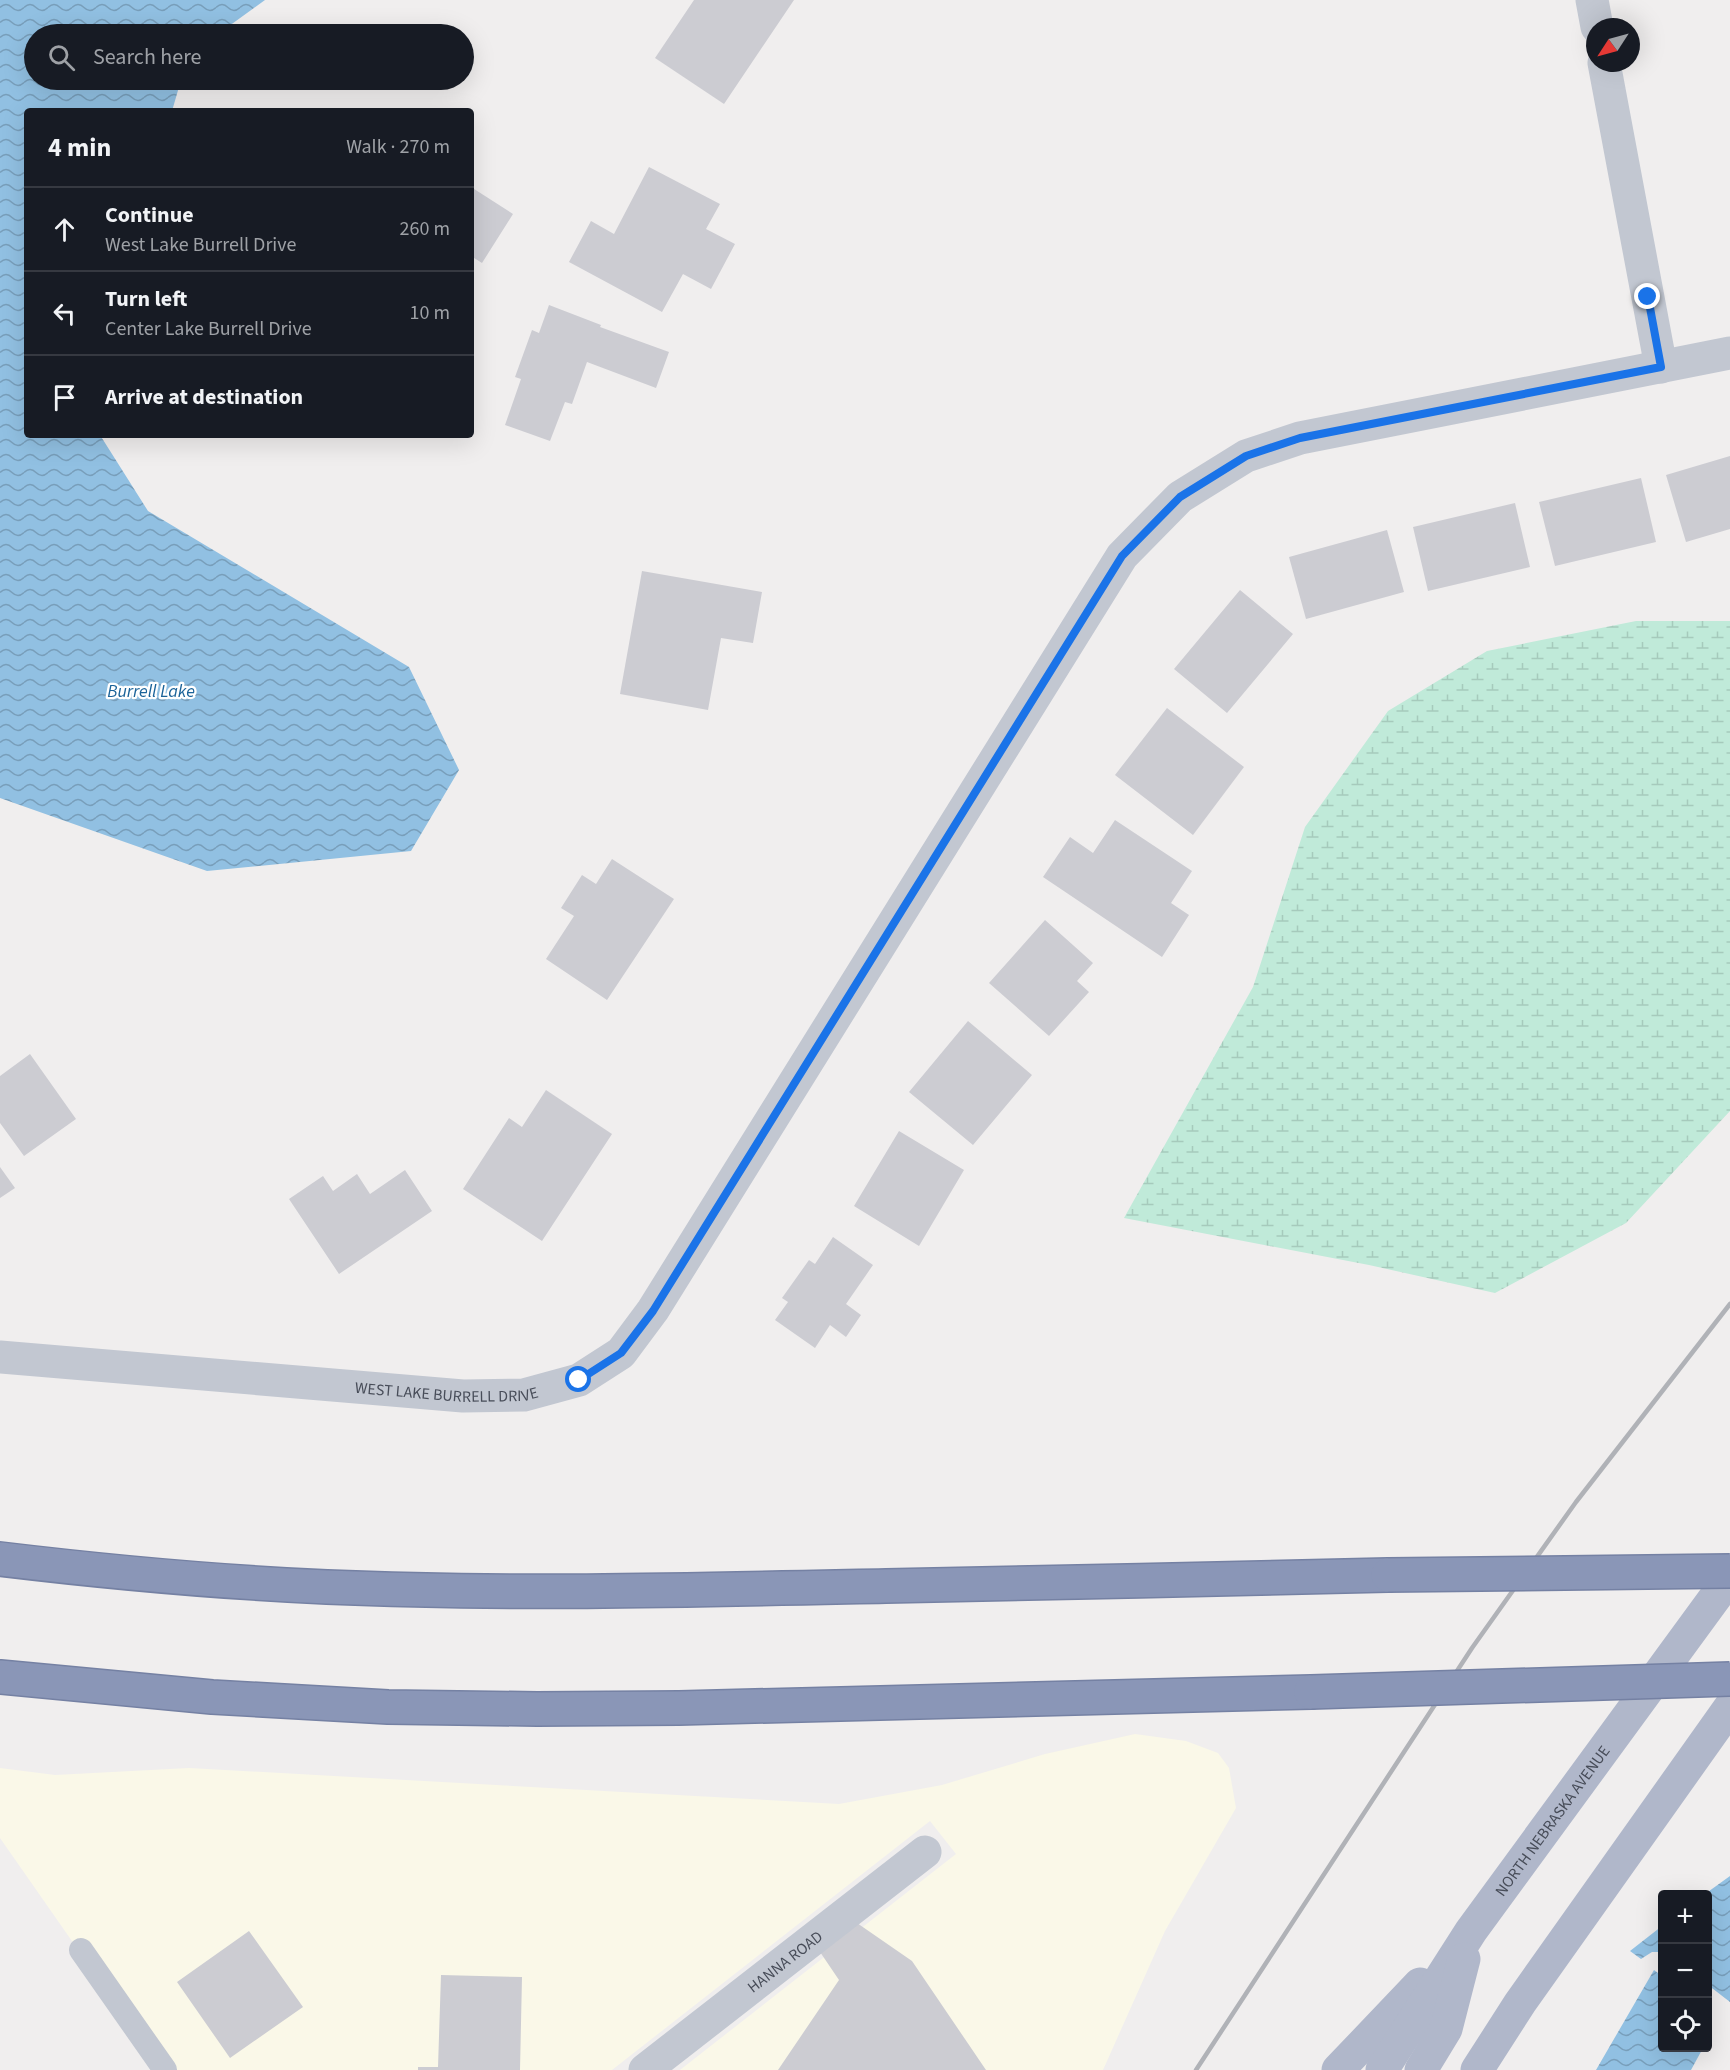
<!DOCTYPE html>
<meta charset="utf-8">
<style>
:root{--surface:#171b24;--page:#20242c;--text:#f1f3f6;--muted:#9ea1a6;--line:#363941}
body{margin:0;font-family:"Source Sans 3",sans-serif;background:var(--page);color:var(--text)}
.controls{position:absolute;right:18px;bottom:18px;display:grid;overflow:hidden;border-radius:6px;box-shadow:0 6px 24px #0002}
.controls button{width:54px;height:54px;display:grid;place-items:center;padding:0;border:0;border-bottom:2px solid var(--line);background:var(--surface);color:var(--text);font:30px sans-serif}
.compass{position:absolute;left:1586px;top:18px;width:54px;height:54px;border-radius:50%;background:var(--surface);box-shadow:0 6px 24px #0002;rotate:234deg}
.stop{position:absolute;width:18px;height:18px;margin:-14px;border:4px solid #1a73e8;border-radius:50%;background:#fff}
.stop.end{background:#1a73e8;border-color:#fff;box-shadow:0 2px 6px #0008}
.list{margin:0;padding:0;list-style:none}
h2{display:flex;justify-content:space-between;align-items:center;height:78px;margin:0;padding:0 24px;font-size:26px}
h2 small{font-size:20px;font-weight:400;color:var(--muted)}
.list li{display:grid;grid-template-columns:39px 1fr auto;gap:18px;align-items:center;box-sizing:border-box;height:84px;padding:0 24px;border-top:2px solid var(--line)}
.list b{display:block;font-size:22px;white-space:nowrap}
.list p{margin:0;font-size:20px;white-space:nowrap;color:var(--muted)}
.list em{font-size:20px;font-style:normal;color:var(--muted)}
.icon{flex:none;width:33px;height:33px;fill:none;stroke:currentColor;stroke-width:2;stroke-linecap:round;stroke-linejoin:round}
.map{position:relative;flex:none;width:1730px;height:2070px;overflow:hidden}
.search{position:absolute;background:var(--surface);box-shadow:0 6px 24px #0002;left:24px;top:24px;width:450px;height:66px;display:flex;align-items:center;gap:15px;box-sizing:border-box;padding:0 21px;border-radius:33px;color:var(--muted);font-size:22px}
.panel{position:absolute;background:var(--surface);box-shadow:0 6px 24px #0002;left:24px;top:108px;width:450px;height:330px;border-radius:6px}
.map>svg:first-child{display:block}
</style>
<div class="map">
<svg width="1730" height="2070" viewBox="0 0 1730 2070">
<defs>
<pattern id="wetland-marsh" width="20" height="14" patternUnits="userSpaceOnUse" patternTransform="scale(1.5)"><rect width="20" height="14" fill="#c0ead9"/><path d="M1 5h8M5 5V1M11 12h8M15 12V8" fill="none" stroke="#a6cabc"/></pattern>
<pattern id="water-waves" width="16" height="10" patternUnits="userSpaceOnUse" patternTransform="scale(1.5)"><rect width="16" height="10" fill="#91c0e2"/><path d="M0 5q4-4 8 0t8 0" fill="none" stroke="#789eba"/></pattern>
</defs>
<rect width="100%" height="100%" fill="#f0eeee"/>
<path fill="#faf8e8" d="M1135 1734 1186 1741 1218 1753 1229 1768 1236 1808 1165 1931 1103 2070H680L956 1854 930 1821 612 2070H162L0 1838V1768L55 1775 189 1768 839 1804 942 1785 1045 1754Z"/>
<path fill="url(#wetland-marsh)" d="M1636 621H1730V1111L1626 1223 1495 1293 1369 1265 1124 1218 1253 987 1305 827 1388 711 1487 651Z"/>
<path fill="url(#water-waves)" d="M0 0H265L218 34H34V80H181L172 111H27V435H100L148 511 409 667 459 770 411 851 207 871 0 798Z
M1730 1876V2002L1708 1985V1894H1705Z
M1662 1926V1952H1652L1641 1959 1630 1951Z
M1654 1970 1662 1976V2048H1703L1691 2070H1596Z"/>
<path fill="#ccccd2" d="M694 0H794L724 104 655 58Z
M649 167 720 204 706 229 735 244 711 289 683 274 662 312 569 262 591 221 614 234Z
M471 187 513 214 482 263 471 256Z
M549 305 601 325 600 327 669 352 656 388 587 362 572 404 565 402 550 441 505 425 521 379 515 377 532 330 539 333Z
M1730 456V529L1686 542 1666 475Z
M1641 478 1656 542 1555 566 1539 502Z
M1515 503 1530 567 1428 591 1413 527Z
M1387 530 1404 592 1306 619 1289 557Z
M642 571 762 592 753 643 721 638 708 710 620 694Z
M1240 590 1293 634 1227 713 1174 669Z
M1167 708 1244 767 1193 835 1115 775Z
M1115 820 1192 871 1171 903 1189 915 1162 957 1043 877 1070 837 1093 853Z
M612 859 674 899 607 1000 546 959 574 916 561 908 582 875 596 884Z
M1045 920 1093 963 1077 981 1089 992 1049 1036 989 983Z
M968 1021 1032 1075 973 1145 909 1092Z
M30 1054 76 1119 24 1156 0 1123V1076Z
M546 1090 612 1134 542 1241 463 1189 509 1118 522 1127Z
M899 1131 964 1170 919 1246 854 1206Z
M0 1167 15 1188 0 1198Z
M405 1170 432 1211 339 1274 289 1199 323 1176 333 1191 357 1174 370 1194Z
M833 1237 873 1265 846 1304 861 1315 846 1337 830 1325 815 1348 775 1320 788 1302 782 1298 809 1260 815 1264Z
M857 1923 912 1961 986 2070H778L839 1980 818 1949Z
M249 1931 303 2007 230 2058 177 1982Z
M441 1975 522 1977 520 2070H418V2067H438Z"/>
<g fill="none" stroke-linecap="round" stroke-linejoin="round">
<defs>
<path id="highway" d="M0 1559C108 1572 218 1582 327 1587 513 1595 700 1590 886 1586 1053 1583 1221 1579 1388 1575
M0 1677 212 1697 388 1707 537 1709 679 1708 1311 1692"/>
</defs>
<use href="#highway" stroke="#7581a3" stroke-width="36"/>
<path stroke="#c2c7d1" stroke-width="24" d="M81 1950 165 2070"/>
<g stroke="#c2c7d1" stroke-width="33">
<path d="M1592 0 1597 27"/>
<path d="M1604 63 1661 367"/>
<path id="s1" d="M0 1357 463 1396 524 1395 579 1380 621 1353 653 1310 1122 556 1180 497 1246 456 1300 438 1730 353"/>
<path id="s2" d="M645 2070 925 1852"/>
</g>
<g stroke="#b0b7ca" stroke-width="33">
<path d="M1338 2070 1420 1984"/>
<path id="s3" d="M1382 2070 1471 1931 1730 1577"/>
<path d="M1421 2070 1446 2029 1464 1959"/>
<path d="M1477 2070 1520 2003 1730 1707"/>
</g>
<use href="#highway" stroke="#8a96b7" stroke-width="33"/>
<path stroke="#b0b2b7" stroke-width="4.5" d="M1196 2070 1472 1648 1576 1502 1730 1304"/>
<defs>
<path id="highway-bridge" d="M1388 1575 1730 1571
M1311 1692 1730 1679"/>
</defs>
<use href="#highway-bridge" stroke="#7581a3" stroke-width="36" stroke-linecap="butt"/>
<use href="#highway-bridge" stroke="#8a96b7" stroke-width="33"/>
</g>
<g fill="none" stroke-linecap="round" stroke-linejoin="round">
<path stroke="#1a73e8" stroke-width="8" d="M579 1380 621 1353 653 1311 1122 556 1180 497 1246 456 1300 438 1661 367 1648 297"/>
</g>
<g text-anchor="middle" stroke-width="4.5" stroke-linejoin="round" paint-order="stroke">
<g font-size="16" fill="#484d59" stroke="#fff">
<text dy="6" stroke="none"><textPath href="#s1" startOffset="448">WEST LAKE BURRELL DRIVE</textPath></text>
<text dy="6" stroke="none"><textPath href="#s3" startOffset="302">NORTH NEBRASKA AVENUE</textPath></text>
<text dy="6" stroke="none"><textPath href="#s2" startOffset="177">HANNA ROAD</textPath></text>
</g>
<g font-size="18" font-style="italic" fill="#1b6399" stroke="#fff">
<text x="151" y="697">Burrell Lake</text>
</g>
</g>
</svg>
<div class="controls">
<button>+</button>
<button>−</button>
<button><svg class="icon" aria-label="locate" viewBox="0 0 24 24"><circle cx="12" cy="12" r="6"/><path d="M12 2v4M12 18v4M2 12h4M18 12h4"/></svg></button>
</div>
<svg class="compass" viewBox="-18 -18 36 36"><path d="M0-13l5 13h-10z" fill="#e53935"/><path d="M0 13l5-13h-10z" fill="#9ea1a6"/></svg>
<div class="stop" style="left:579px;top:1380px"></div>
<div class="stop end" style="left:1648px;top:297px"></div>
<div class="search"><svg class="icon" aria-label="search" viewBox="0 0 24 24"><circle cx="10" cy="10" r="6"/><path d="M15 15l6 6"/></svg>Search here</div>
<section class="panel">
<h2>4 min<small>Walk · 270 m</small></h2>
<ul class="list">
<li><svg class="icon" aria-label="ahead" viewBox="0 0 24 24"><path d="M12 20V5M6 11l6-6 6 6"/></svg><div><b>Continue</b><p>West Lake Burrell Drive</p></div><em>260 m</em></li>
<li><svg class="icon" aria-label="left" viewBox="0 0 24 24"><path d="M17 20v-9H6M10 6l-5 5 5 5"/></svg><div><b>Turn left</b><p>Center Lake Burrell Drive</p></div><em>10 m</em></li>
<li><svg class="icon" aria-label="arrive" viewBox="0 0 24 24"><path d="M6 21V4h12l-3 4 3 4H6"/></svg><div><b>Arrive at destination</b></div></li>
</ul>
</section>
</div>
